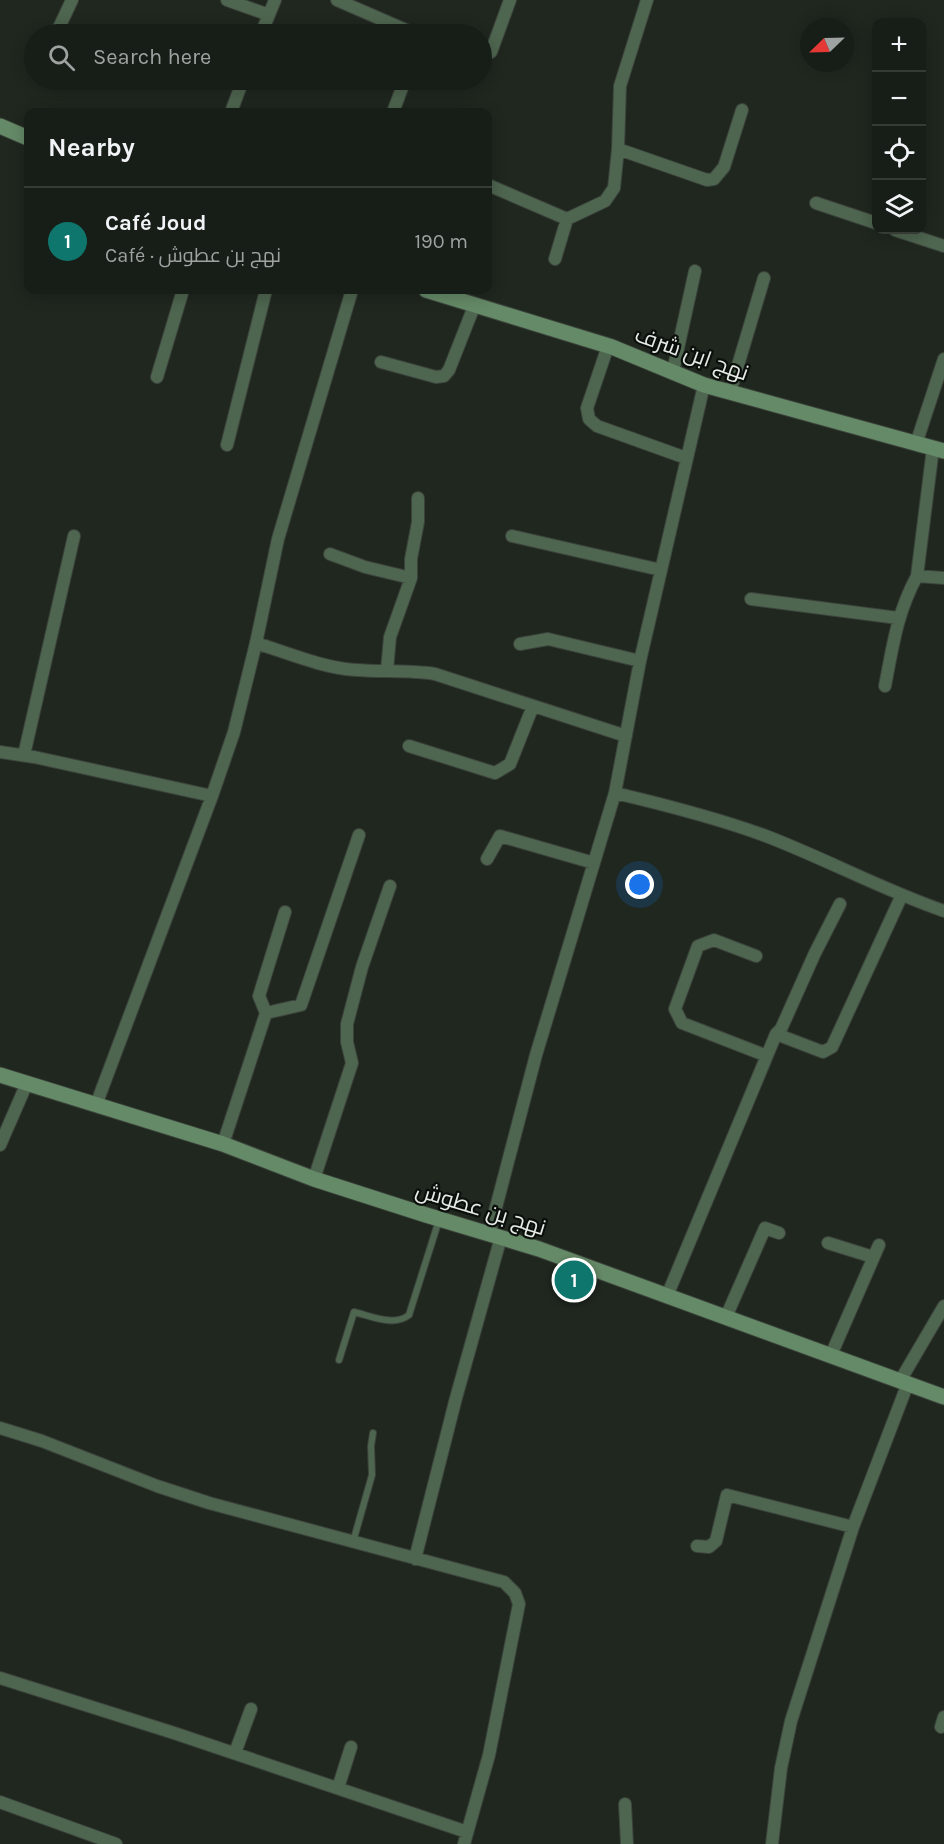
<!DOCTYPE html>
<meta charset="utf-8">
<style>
:root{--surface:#171d17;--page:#242a24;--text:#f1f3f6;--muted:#9ea2a1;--line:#363b36;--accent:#0f766e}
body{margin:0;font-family:Karla,Cairo,sans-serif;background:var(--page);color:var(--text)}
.controls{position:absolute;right:18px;top:18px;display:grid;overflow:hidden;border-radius:12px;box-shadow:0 3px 15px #0003}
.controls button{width:54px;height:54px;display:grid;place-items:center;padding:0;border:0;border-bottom:2px solid var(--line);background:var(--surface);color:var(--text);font:30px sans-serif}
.compass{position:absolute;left:800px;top:18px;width:54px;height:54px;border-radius:50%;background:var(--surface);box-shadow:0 3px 15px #0003;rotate:247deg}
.you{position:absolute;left:640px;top:885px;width:21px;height:21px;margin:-15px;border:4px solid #fff;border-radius:50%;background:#1a73e8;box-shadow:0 0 0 9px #1a73e833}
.badge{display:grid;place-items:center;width:39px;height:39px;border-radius:50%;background:var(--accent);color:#fff;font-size:20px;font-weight:700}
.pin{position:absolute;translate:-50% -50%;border:3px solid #fff;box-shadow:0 2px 6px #0006}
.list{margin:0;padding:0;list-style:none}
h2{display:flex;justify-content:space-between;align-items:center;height:78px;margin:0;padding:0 24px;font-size:26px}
h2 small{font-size:20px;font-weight:400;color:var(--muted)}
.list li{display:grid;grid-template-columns:39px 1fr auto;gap:18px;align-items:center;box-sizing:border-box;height:108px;padding:0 24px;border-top:2px solid var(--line)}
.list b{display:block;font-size:22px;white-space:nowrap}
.list p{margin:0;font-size:20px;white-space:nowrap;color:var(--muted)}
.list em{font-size:20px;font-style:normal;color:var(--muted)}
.icon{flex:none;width:33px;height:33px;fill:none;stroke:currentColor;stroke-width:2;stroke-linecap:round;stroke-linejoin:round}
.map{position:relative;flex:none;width:944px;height:1844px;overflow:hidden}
.search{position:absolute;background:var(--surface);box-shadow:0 3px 15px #0003;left:24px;top:24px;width:468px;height:66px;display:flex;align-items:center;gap:15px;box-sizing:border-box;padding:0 21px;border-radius:33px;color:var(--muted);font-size:22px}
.panel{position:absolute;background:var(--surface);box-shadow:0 3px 15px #0003;left:24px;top:108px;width:468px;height:186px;border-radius:12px}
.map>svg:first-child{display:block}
</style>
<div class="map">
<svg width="944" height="1844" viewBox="0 0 944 1844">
<rect width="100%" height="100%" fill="#1f271f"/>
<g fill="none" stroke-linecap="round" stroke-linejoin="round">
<defs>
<path id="lane" d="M339 1360 354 1312C371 1316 394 1327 409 1315L439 1220
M353 1542 372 1475 371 1446 373 1433"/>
<path id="street" d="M227 0 269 15
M337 0 415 34
M56 34 72 0
M261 34 275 0
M482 55 491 52 510 0
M231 112 243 80
M393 112 405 80
M618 149 707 180 714 179 724 167 742 110
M488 185 567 219 605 201 614 188 618 149 620 86 647 0
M816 203 876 223
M895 230 944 246
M555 259 567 219
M608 346 587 408 589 419 597 426 686 458
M381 362 436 377 444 376 449 370 475 304
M673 371 695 271
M157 377 183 290
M730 392 764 278
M916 444 944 359
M227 445 266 290
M512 536 661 570
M330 554 365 567 411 578
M917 576 933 448
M751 599 898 618
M256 643C288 653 323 668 356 670 382 672 409 670 435 674L626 736
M520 644 548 639 640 661
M387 670 390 637 411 578V559L418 522V498
M885 686C893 645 897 613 917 576L944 578
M409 746 495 773 510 764 533 706
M0 752 34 757 212 796 96 1105
M24 755 74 536
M615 793C666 805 717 818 766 836 826 859 883 890 944 911
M212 796 234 732 256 643 278 539 352 290
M487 859 500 836 594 863
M756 956 714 940 698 946 675 1009 682 1023 767 1056
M266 1013 301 1005 359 835
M776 1034 781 1029 815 953 840 904
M223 1144 266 1013 259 996 285 912
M0 1145 27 1083
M314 1179 352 1063 347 1042V1024L362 967 390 886
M489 1234 536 1055 615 793 640 661 704 385
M828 1243 873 1257
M667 1296 776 1034 823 1052 832 1047 901 897
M726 1317 765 1228 779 1233
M831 1355 879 1245
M900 1381 944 1306
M0 1428 42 1441 157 1486 209 1503 504 1582 515 1593 519 1604 489 1755 464 1844
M697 1546 709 1547 716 1541 727 1495 853 1527
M415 1559 456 1398 501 1237
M0 1678 174 1733 467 1832
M941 1727 944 1717
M235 1753 251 1709
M338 1788 351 1747
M0 1802 116 1844
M625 1804 627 1844
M772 1844 781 1768 791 1721 853 1527 908 1383"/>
<path id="secondary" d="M0 126 28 138
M426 290 612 347 704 385 944 451
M0 1075 223 1144 314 1179 426 1215 539 1249 944 1397"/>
</defs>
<use href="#lane" stroke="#3b423b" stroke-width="8"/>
<use href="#street" stroke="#3b423b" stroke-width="14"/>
<use href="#secondary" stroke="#3b423b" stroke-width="17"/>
<use href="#lane" stroke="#4e654f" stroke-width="6"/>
<use href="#street" stroke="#4e654f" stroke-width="12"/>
<use href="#secondary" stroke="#658a67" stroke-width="15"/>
</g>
<g text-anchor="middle" stroke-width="4.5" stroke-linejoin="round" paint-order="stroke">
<g font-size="22" fill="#e6ebe6" stroke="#0b0f0b">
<text transform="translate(692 353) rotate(20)" y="8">نهج ابن شرف</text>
<text transform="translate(481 1208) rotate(17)" y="8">نهج بن عطوش</text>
</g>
</g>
</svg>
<div class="controls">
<button>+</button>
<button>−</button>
<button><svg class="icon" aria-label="locate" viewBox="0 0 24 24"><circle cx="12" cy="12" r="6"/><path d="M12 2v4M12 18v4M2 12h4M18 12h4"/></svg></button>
<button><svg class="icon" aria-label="layers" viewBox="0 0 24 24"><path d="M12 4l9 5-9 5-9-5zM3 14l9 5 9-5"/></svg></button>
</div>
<svg class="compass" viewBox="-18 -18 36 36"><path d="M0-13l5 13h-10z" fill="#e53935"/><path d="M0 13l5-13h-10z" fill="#9ea2a1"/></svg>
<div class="you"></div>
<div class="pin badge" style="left:574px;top:1280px">1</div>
<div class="search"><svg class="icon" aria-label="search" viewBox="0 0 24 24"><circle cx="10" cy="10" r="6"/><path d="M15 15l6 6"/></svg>Search here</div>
<section class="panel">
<h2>Nearby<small></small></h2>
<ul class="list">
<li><span class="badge">1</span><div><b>Café Joud</b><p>Café · نهج بن عطوش</p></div><em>190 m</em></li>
</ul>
</section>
</div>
